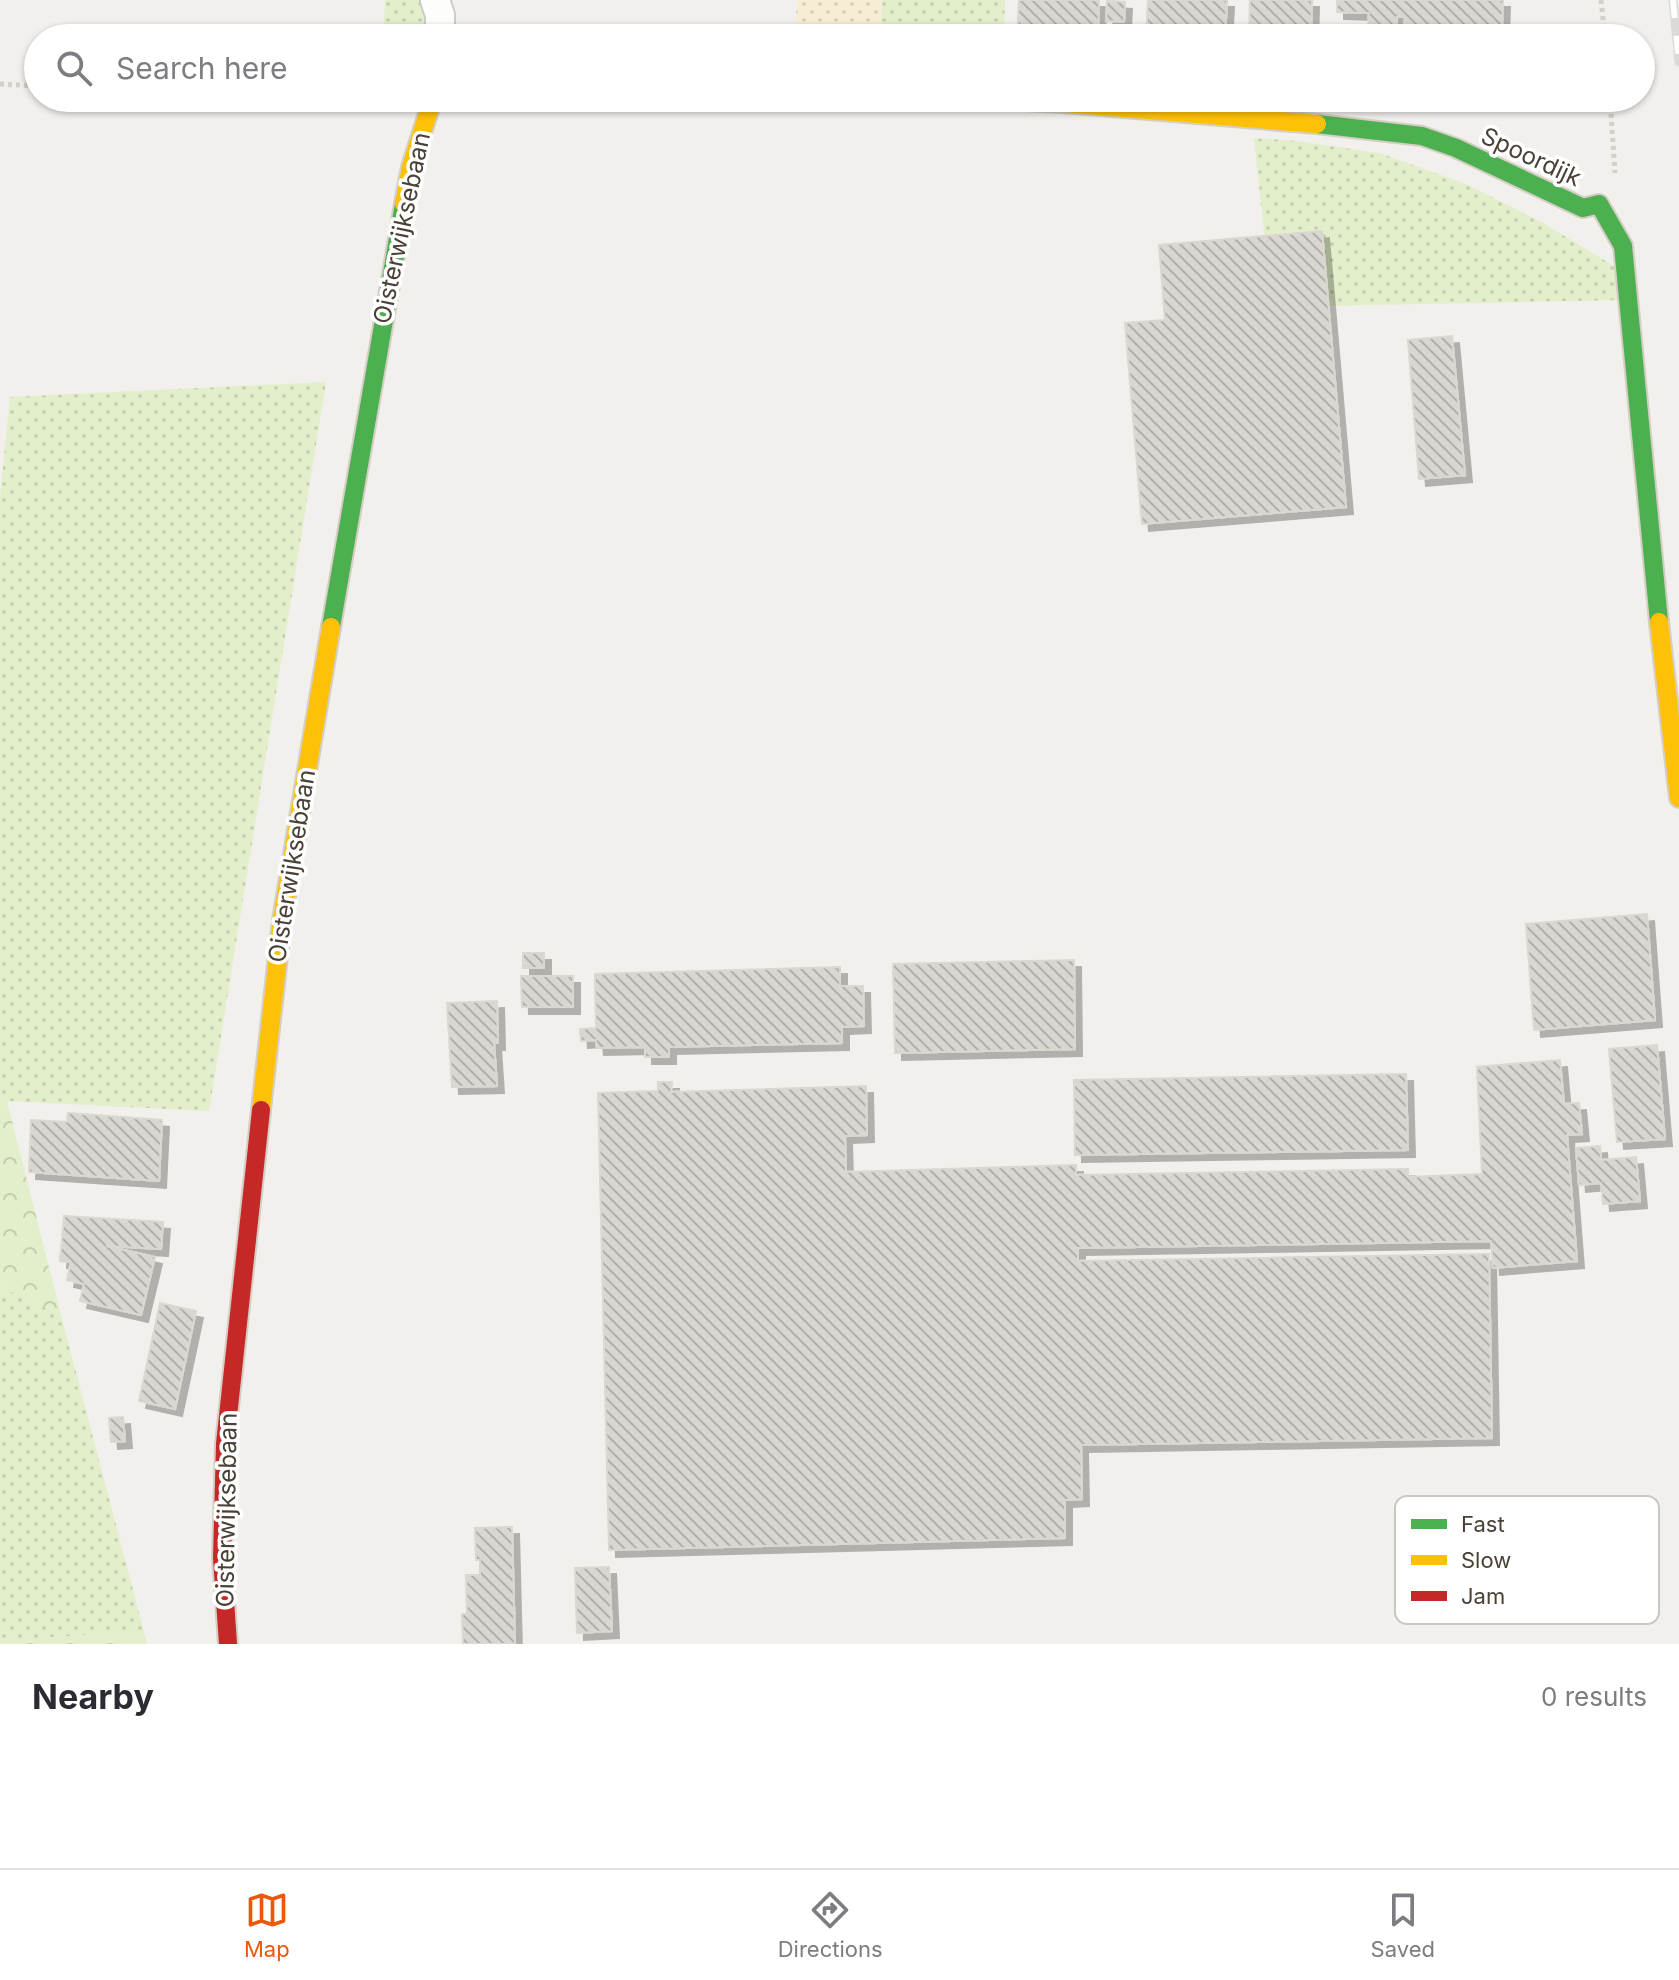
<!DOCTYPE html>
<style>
:root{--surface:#fff;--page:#f2f2f3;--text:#2b2b33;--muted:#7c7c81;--line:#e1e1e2;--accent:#ea580c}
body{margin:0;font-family:Inter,sans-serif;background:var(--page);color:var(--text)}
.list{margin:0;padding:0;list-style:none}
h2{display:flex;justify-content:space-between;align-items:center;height:104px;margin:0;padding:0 32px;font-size:34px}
h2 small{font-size:26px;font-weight:400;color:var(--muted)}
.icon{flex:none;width:44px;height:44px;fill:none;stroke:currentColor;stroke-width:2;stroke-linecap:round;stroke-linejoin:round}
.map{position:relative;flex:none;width:1679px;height:1644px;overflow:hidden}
.search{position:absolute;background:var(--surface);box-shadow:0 2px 6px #0004;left:24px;right:24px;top:24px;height:88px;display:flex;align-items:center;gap:20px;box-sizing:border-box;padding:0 28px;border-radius:44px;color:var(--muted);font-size:30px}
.sheet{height:224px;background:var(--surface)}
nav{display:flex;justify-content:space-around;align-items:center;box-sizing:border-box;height:112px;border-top:2px solid var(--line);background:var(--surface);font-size:22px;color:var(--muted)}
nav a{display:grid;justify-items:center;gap:4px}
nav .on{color:var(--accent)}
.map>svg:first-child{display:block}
</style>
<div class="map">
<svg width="1679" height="1644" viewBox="0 0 1679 1644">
<defs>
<pattern id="grass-dots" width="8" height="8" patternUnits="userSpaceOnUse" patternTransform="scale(2)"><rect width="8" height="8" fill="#e3eeca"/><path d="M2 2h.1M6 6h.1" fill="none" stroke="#c4cdae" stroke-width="1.8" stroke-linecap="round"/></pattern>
<pattern id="forest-crowns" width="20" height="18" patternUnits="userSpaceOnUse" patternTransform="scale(2)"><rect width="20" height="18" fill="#e3eeca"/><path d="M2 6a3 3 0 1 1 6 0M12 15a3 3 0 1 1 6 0" fill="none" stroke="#c4cdae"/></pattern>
<pattern id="sand-dots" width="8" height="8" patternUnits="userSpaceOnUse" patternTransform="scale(2)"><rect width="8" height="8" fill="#f7edd5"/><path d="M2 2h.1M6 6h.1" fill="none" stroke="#d5ccb7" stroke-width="1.8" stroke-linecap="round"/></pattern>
<pattern id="building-back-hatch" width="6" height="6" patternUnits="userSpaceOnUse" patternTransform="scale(2)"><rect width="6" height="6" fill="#dad7d2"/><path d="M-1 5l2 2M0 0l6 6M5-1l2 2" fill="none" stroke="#b3b0ab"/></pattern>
<filter id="shadow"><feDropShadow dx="7" dy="7" stdDeviation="0" flood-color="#0004"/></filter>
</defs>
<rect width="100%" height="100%" fill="#f2f0ec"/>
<path fill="url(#grass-dots)" d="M385 0H421C428 16 431 25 417 38H383Z
M882 0H1005L1004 38H880Z
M1254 138 1297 141 1379 153 1466 184 1543 223 1614 266 1620 300 1272 307Z
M326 382 209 1111 7 1101 0 1105V497L10 397Z
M0 1287 61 1315 144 1632 0 1640Z"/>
<path fill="url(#forest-crowns)" d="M7 1101 61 1315 0 1287V1105Z
M144 1632 147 1644H0V1640Z"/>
<path fill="url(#sand-dots)" d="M797 0H882L880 38H795Z"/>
<path fill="url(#building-back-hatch)" stroke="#dbd7d1" stroke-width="2" filter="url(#shadow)" d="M1019 0H1099L1098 38H1017Z
M1148 0H1227L1225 38H1146Z
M1250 0H1312L1311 38H1249Z
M1337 0H1503L1502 29 1404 25 1405 17H1397V34H1401V38H1353V31H1368L1369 13 1337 12Z
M1107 1 1125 2 1124 22 1106 21Z
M1322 231 1346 507 1142 524 1125 323 1165 320 1159 245Z
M1452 336 1465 475 1419 479 1408 340Z
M1647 914 1655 1020 1534 1030 1526 924Z
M523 953H544V968H523Z
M1074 960 1075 1049 895 1053 893 964Z
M840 967V986H863L864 1026 842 1027V1043L669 1047V1057H645V1047L597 1048 596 1040 581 1041 580 1029 596 1028 595 974Z
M521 976H573V1007H522Z
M497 1001 498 1043H494L497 1086 452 1087 447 1003Z
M1657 1045 1665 1139 1617 1142 1609 1049Z
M1560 1060 1564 1104 1579 1103 1582 1134 1567 1135 1577 1261 1493 1268 1491 1241 1078 1248V1261L1489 1254 1492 1438 1081 1445 1082 1499 1065 1500V1538L609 1550 598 1093 658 1091V1082H672L671 1092 866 1086 867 1135 845 1136 846 1172 1076 1165V1175L1408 1169V1177L1482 1174 1477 1067Z
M1406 1074 1408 1150 1075 1155 1074 1080Z
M68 1113 162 1120 159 1181 29 1172 31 1120 67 1122Z
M1600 1146 1601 1160 1636 1157 1640 1201 1603 1204 1601 1183 1579 1185 1576 1148Z
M64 1216 163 1222 161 1249 106 1246 155 1257 141 1315 80 1301 84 1284 67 1280 71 1262 60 1261Z
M160 1303 196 1311 175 1409 139 1401Z
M123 1417 125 1441 111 1442 109 1418Z
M512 1527 515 1644H463L462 1614H467L466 1575H480V1560H476L475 1528Z
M609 1567 612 1631 577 1633 575 1568Z"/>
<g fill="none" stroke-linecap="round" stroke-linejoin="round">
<defs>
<path id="street" d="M435 0 440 15V38"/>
<path id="fast" d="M1317 124 1422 136 1456 148 1583 208 1599 204 1623 246 1659 622
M331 627 404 204"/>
<path id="slow" d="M966 98 1064 103 1317 124
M404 204 411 167 433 98
M1659 622 1679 798
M261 1110 282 920 331 627"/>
<path id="jam" d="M228 1644 222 1558 225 1444 261 1110"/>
</defs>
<use href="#street" stroke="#cfccc8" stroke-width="32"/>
<use href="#fast" stroke="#d4cec4" stroke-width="22"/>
<use href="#slow" stroke="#d4cec4" stroke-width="22"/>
<use href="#jam" stroke="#d4cec4" stroke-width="22"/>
<path stroke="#d2d0cb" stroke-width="5" stroke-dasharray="4 4" stroke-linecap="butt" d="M1601 0 1605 38
M0 84 38 86
M1610 98 1615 173"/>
<use href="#street" stroke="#fdfdfc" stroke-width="28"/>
<use href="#fast" stroke="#4caf50" stroke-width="18"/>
<use href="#slow" stroke="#ffc107" stroke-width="18"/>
<use href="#jam" stroke="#c62828" stroke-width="18"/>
<defs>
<path id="rail" d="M1673 0 1679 62"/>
</defs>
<use href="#rail" stroke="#dadad9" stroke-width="9"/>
<use href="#rail" stroke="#fff" stroke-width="6" stroke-dasharray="18" stroke-linecap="butt"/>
</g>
<g text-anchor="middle" stroke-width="7" stroke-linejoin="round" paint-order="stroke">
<g font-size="24" fill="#4a4136" stroke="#fff">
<text transform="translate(1531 157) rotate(25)" y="8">Spoordijk</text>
<text transform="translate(402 228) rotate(-78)" y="8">Oisterwijksebaan</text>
<text transform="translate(292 866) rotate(-81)" y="8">Oisterwijksebaan</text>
<text transform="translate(227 1510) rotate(-89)" y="8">Oisterwijksebaan</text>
</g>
</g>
<rect x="1395" y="1496" width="264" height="128" rx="12" fill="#fff" stroke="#c9c6c3" stroke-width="2"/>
<rect x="1411" y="1519" width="36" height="10" fill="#4caf50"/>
<rect x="1411" y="1555" width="36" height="10" fill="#ffc107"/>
<rect x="1411" y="1591" width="36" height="10" fill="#c62828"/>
<g font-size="22" fill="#4a4136">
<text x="1461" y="1532">Fast</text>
<text x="1461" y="1568">Slow</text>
<text x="1461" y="1604">Jam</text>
</g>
</svg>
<div class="search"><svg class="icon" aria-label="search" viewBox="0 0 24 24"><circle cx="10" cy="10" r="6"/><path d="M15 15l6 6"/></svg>Search here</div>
</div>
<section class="sheet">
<h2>Nearby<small>0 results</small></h2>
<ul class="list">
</ul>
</section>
<nav>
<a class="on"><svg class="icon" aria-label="map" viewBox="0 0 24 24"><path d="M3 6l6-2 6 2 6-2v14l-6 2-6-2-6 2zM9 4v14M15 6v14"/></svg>Map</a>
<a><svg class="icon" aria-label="directions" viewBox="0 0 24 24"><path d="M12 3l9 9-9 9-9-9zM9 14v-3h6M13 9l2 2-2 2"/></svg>Directions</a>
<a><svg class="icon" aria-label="saved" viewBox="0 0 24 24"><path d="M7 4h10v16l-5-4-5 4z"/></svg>Saved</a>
</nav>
